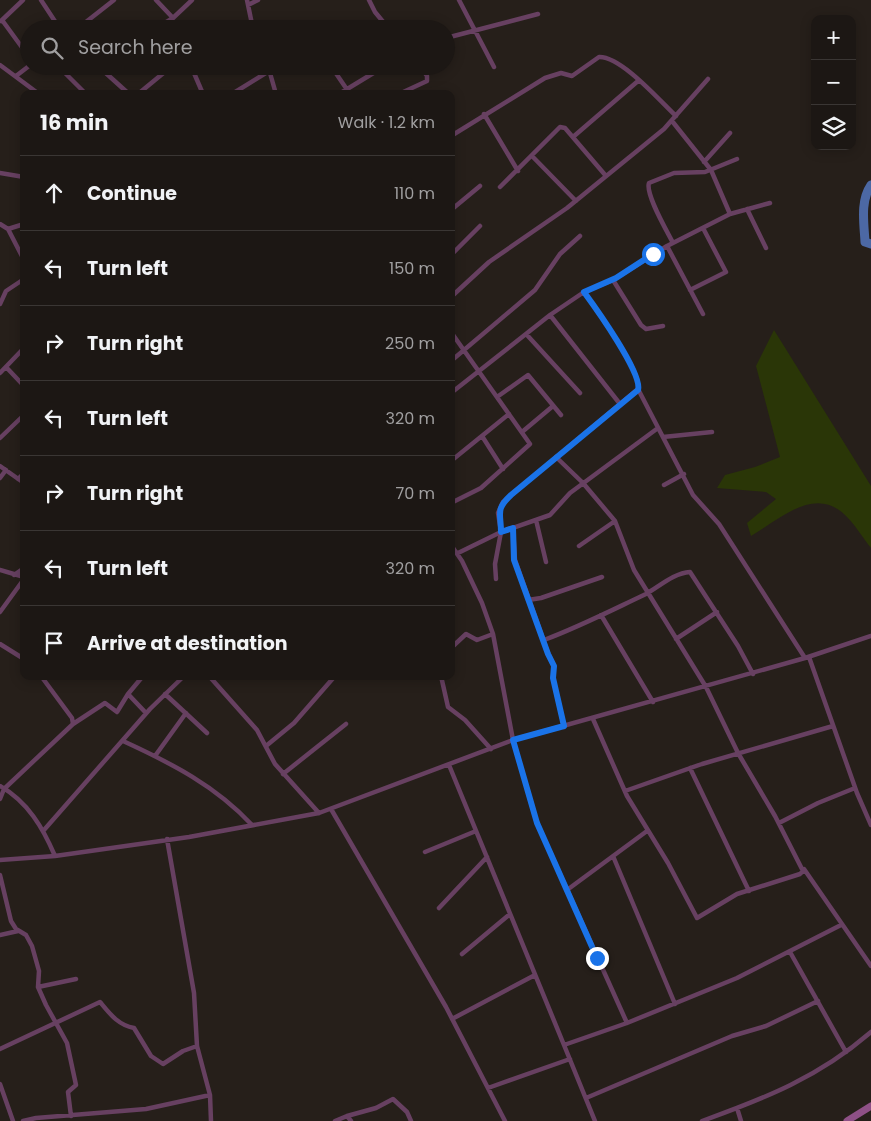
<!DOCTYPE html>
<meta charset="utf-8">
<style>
:root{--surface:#1c1714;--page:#25201d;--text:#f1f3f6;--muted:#a09fa0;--line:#3a3634}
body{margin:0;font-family:Poppins,sans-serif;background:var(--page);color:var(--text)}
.controls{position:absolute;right:15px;top:15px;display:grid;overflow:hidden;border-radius:10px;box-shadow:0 2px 12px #0003}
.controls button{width:45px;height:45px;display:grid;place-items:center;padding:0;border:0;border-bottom:1px solid var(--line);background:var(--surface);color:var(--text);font:25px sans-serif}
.stop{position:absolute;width:15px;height:15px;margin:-11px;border:4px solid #1a73e8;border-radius:50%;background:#fff}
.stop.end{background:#1a73e8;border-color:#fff;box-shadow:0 1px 5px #0008}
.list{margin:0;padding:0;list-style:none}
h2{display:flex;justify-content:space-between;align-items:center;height:65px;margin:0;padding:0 20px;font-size:21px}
h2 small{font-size:16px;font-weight:400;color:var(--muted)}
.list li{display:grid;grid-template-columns:32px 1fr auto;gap:15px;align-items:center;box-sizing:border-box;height:75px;padding:0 20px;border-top:1px solid var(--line)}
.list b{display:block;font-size:19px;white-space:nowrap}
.list em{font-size:16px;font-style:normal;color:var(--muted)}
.icon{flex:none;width:28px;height:28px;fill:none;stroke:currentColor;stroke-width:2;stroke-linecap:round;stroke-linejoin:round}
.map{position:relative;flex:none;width:871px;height:1121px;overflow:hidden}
.search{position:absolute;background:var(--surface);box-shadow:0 2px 12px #0003;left:20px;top:20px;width:435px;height:55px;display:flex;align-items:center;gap:12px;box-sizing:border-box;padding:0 18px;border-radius:28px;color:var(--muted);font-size:19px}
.panel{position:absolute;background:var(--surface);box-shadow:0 2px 12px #0003;left:20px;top:90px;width:435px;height:590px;border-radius:10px}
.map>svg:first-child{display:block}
</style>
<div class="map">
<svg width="871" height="1121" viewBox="0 0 871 1121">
<rect width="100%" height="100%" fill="#261f1a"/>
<path fill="#2a3607" d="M774 330 871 486V548C863 538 856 526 847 517 816 484 780 519 751 536L747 523 776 499 766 492 717 488 725 475 755 467 780 457 756 366Z"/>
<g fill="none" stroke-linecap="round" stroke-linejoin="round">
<path stroke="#4c68a4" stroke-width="9" d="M871 185C860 201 864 223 865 242L871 244"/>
<path stroke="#674061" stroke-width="4.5" d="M41 0 60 29
M156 0 173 18
M247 0 253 29
M369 0 375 12 389 29
M459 0 494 67
M248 5 258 0
M2 20 29 57
M89 20 99 29
M1 21 23 0
M77 29 114 0
M155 29 173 18 192 0
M446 38 538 14
M0 65 39 94
M58 66 86 94
M98 66 129 94
M191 66 203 94
M268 66 276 94
M331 66 350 94
M16 76 29 66
M138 94 172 66
M232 94 269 71
M339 94 385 66
M399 94 427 81V76L420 66
M484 114 518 171
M672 121 711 170 730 214
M451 136 545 78 561 73 572 76 599 57C621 56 660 101 676 116
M573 137 638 81
M532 156 576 201
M704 162 730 133
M0 173 24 177
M500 187 560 127 565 128 606 176
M747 209 766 248
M451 210 480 186
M0 224 8 229 24 260
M8 229 24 224
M673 243C667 231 645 194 649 183L674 173 705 172 737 159
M667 246 703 314
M451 255 480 226
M613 280 641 325 646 329 663 326
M690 290 726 272 703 228
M451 297 489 262 567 208 664 129 708 79
M0 304 6 291 24 279
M550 315 620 404
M451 332 530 444 481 488 451 503
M527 335 580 393
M451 361 535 290 560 254 580 236
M6 367 24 386
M0 373 24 348
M638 389 693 495 719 524 805 658
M451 393 550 315 584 292 613 280 667 246 730 214 770 203
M497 397 528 375 561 415
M522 432 553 406
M482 436 503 469
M663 437 712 432
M0 438 24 415
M556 457 583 483 615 521 634 570 706 687 738 753 775 816 803 871 800 874 737 894 697 918 668 863 627 796 593 719
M451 461 509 414
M0 466 24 483
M0 478 6 470
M18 479 24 473
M664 485 684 474
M536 520 546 562
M513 528 515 560 548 653 554 666 553 678 564 727
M451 545 462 561 482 603 493 634 513 740 537 823 627 1023
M579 546 615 521
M458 553 501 532 498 513 503 502 638 389C643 373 595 308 584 292
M0 570 24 577
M14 575 24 568
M496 579 495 564 501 532 550 515 570 493 658 428
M528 600 541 598 602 577
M0 612 24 579
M601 615 653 702
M676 639 717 612
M544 640C579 627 612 610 646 594 660 586 674 573 690 572L738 646 753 674
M0 644 24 659
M451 648 466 634 477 640 493 634
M809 657 857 793 871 825
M143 676 128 694 146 713
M209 676 257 730 275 764 319 813
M441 676 448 707 465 720 491 749
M165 694 207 733
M73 724 105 703 117 712 128 694
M123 741C171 763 216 786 252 825
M266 746 294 723 335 676
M155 756 186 713
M449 765 564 1045
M690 768 749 891
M283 774 346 724
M0 786C28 802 43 828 55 856
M625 791 702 764 833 726
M0 799 4 789 73 724 72 718 41 676
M331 809 446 1007 505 1121
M779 823 818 803 855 788
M44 830 150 709 184 676
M167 839 194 993 197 1046 210 1095 211 1121
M425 852 476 831
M613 856 675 1004
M0 860 55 856 189 837 319 813 513 740 805 658 871 636
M804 869 871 966
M0 875 11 921 16 929 26 935 32 946 39 971 38 987 46 1005 67 1043 76 1085 68 1092 71 1116
M567 890 647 831
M439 908 487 857
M0 935 18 931
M790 952 846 1052
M462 954 510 914
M38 987 76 979
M452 1019 535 975
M0 1049 100 1002C110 1014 118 1025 134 1028L151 1056 163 1064 183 1051 197 1046
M0 1084 13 1121
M488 1088 570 1059
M586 1098 732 1036 766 1026 818 1001
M737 1108 741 1121
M347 1116 376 1108 393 1099 407 1112 411 1121
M23 1121 36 1118 146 1109 210 1095
M335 1121 347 1116 351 1121
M595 1121 564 1045 627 1023 737 978 841 925
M702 1121C766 1098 819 1077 871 1032"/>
<path stroke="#8e5086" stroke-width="7" d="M847 1121 871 1106"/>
</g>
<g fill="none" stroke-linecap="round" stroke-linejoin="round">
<path stroke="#1a73e8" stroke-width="6" d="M597 958 537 823 513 740 564 726 553 678 554 666 548 654 514 560 513 528 501 532C501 513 495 510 511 495L638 390C643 374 595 307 584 292L616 278 653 254"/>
</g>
</svg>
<div class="controls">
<button>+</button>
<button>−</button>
<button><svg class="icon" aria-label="layers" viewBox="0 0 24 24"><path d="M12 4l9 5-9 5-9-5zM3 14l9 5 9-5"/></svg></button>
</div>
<div class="stop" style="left:653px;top:254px"></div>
<div class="stop end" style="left:597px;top:958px"></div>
<div class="search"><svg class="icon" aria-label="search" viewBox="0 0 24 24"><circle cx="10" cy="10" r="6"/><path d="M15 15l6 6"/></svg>Search here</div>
<section class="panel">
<h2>16 min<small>Walk · 1.2 km</small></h2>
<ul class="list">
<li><svg class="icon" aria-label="ahead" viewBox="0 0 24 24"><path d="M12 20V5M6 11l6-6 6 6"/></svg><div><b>Continue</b></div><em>110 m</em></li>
<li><svg class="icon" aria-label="left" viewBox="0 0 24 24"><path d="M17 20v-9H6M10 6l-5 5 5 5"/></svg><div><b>Turn left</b></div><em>150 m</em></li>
<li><svg class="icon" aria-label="right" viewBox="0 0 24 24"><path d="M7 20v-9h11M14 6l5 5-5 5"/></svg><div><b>Turn right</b></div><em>250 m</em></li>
<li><svg class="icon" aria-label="left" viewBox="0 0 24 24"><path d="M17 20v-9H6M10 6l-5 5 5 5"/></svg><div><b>Turn left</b></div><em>320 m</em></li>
<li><svg class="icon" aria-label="right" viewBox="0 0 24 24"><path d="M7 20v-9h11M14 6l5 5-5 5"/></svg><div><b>Turn right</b></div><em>70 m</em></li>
<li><svg class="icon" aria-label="left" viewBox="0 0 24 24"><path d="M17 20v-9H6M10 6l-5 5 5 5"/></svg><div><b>Turn left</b></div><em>320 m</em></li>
<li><svg class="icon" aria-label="arrive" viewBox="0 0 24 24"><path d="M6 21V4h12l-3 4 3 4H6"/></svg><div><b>Arrive at destination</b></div></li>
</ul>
</section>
</div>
